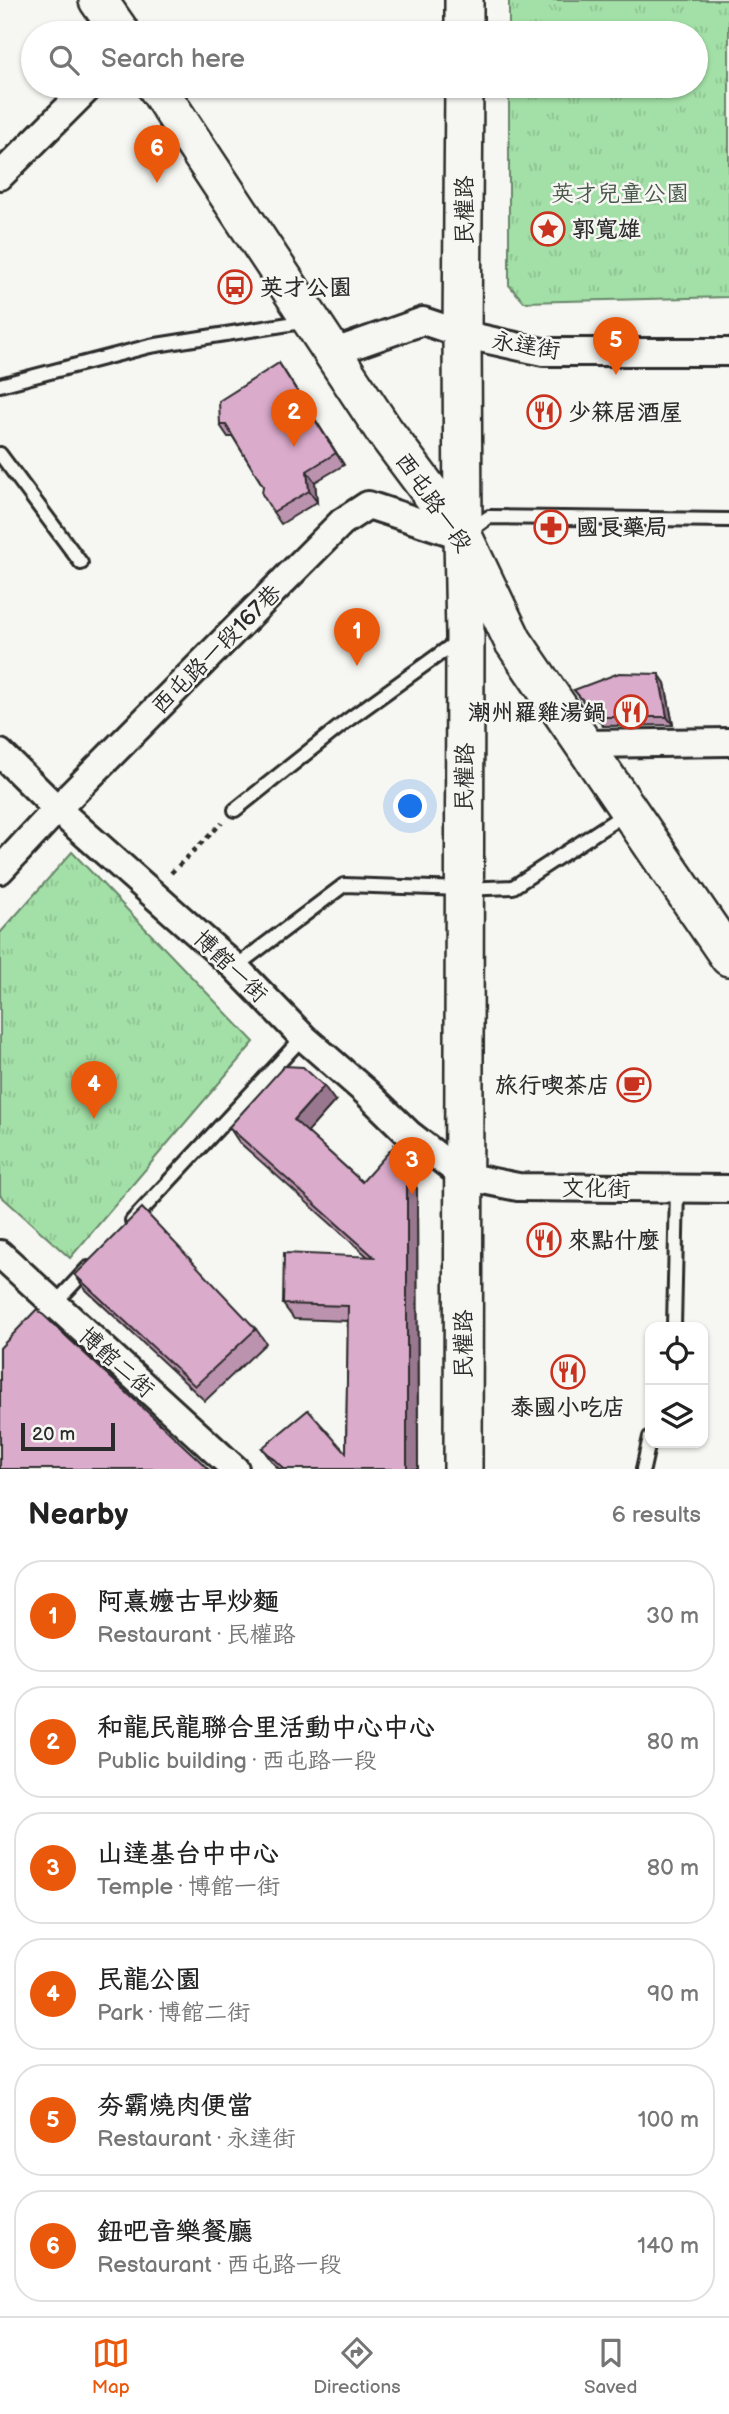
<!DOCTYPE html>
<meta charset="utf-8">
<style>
:root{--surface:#fff;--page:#f2f2f2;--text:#222;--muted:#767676;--line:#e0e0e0;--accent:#ea580c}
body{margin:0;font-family:"Balsamiq Sans","LXGW WenKai TC",sans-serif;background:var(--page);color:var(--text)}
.controls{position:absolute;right:21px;bottom:21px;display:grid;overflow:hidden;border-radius:14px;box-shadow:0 2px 5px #0004}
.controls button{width:63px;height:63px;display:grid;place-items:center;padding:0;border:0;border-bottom:2px solid var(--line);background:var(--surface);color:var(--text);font:35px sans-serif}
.scale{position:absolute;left:21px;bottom:18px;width:94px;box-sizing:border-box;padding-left:7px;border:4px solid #2b2b2b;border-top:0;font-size:19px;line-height:24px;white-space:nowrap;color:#2b2b2b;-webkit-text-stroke:5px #f6f6f2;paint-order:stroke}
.you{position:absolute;left:411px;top:807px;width:24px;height:24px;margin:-18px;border:5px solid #fff;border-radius:50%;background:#1a73e8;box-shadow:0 0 0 10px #1a73e833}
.badge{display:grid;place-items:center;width:46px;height:46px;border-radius:50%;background:var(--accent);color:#fff;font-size:23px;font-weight:700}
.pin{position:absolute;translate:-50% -58px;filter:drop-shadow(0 2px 4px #0008)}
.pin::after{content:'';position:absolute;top:37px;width:24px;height:21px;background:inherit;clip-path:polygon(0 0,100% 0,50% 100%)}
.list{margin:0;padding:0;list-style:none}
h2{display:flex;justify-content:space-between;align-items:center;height:91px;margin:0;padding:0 28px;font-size:30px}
h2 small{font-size:23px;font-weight:400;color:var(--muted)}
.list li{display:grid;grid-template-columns:46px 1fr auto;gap:21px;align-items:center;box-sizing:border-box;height:112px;margin:0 14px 14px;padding:0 14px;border:2px solid var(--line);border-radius:28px}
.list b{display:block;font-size:26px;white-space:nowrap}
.list p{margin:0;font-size:23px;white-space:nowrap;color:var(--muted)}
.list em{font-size:23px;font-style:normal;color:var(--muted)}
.icon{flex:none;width:38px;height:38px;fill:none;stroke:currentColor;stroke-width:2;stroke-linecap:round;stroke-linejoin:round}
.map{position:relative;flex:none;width:729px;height:1469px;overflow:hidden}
.search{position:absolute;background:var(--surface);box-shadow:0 2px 5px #0004;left:21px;right:21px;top:21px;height:77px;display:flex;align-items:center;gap:18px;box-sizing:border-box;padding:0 24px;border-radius:38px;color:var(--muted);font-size:26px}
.sheet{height:847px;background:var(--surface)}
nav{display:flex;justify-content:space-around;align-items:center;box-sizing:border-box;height:98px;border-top:2px solid var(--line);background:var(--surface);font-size:19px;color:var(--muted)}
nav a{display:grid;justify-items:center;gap:4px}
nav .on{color:var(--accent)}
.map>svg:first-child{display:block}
</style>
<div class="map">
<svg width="729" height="1469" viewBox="0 0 729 1469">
<defs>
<pattern id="park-tufts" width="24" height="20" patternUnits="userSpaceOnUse" patternTransform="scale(1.75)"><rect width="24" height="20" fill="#a3e0a7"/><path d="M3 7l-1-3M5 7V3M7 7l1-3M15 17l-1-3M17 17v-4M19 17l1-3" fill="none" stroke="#8cc090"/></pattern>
</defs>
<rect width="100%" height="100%" fill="#f6f6f2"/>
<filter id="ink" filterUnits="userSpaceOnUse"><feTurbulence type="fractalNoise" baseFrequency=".0143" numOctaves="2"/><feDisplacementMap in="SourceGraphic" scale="14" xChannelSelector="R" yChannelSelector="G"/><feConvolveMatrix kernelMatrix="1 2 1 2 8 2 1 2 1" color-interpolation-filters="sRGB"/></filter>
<g filter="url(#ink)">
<path fill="url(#park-tufts)" stroke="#678669" stroke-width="2" d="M509 0H729V297L524 302 509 285V86H696V33H509Z
M72 852 254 1042 70 1258 0 1195V933Z"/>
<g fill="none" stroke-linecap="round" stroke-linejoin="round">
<defs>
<path id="lane" d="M0 385 150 346 308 321
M0 454 81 563
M468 532 489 517 729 520
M235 810 348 720 459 640
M235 967 344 885 463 889 513 887 626 813
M132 1221 303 1037
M34 1326 88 1268
M674 1327 677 1189
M643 1469 650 1437"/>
<path id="street" d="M0 176 90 86
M332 353 423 321 462 334 543 352H729
M585 744 729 742
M0 753 57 809 235 967 303 1037 366 1092 409 1134 463 1176 518 1187 729 1189
M0 870 57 809 342 522 368 505 463 536
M0 1254 235 1469"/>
<path id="secondary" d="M98 0 121 33
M464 0V33
M156 86 383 429 463 536 513 641 729 957
M463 1469 465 636 463 536 462 334 464 86"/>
</defs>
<use href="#lane" stroke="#2b2b2b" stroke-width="18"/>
<use href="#street" stroke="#2b2b2b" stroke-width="32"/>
<use href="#secondary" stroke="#2b2b2b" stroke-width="42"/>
<path stroke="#2b2b2b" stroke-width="4.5" stroke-dasharray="5 5" stroke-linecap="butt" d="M171 873 222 823"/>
<use href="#lane" stroke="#f6f6f2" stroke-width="12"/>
<use href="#street" stroke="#f6f6f2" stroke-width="26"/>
<use href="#secondary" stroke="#f6f6f2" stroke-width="37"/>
</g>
<path fill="#bc93af" stroke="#2b2b2b" stroke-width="2" d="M279 363 344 465 315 482 317 502 281 524 273 512 263 486 233 437H228L220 425Z
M665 683 673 725 603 726 574 690Z
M335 1101 307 1132 362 1182 405 1162 417 1189 418 1469H279L273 1463 262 1448 346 1453 348 1321 294 1319 283 1304 367 1256 239 1142 229 1127Z
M75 1275 256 1329 266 1343 205 1401 85 1289Z"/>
<path fill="#99788f" stroke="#2b2b2b" stroke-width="2" d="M279 363 287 375 344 465 336 453Z
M307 471 315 482 317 502 309 491Z
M659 674 665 683 673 725 667 717Z
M324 1086 335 1101 304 1136 294 1120Z
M394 1146 405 1162 417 1189 418 1469H407Z"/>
<path fill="#dbabcc" stroke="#2b2b2b" stroke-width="2" d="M279 363 336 453 307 471 309 491 273 512 262 494 263 486 226 425H220L219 401Z
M619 673 659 674 667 717H597L574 690Z
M284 1066 303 1067 324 1086 294 1120 362 1182 394 1146 407 1174V1469H284L262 1448 308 1410 346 1453 348 1306 283 1304 284 1253 374 1257 229 1127Z
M142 1208 256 1329 195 1386 75 1275Z
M37 1309 200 1461 208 1469H0V1348Z"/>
</g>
<defs>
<symbol id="sight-ring" viewBox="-11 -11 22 22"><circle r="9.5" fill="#f6f6f2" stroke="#c8321e" stroke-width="1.5"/><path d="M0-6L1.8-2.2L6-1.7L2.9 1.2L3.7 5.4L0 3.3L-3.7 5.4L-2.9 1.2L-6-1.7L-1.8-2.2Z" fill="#c8321e"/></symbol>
<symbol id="bus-ring" viewBox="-11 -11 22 22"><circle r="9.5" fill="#f6f6f2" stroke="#c8321e" stroke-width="1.5"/><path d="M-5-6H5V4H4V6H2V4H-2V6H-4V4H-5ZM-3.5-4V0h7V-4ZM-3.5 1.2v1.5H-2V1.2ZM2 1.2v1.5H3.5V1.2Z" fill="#c8321e"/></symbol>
<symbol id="restaurant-ring" viewBox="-11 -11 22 22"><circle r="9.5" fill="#f6f6f2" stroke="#c8321e" stroke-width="1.5"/><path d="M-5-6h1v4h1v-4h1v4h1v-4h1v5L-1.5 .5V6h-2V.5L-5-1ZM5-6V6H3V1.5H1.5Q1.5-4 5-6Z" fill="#c8321e"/></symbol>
<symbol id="pharmacy-ring" viewBox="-11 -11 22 22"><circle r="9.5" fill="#f6f6f2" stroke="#c8321e" stroke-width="1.5"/><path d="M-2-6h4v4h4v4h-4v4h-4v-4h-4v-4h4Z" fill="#c8321e"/></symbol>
<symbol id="cafe-ring" viewBox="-11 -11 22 22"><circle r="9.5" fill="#f6f6f2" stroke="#c8321e" stroke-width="1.5"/><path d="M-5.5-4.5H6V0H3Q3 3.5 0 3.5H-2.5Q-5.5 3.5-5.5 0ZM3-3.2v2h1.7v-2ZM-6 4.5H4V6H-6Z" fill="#c8321e"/></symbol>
</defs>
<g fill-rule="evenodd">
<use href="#sight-ring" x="529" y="210" width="38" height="38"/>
<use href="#bus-ring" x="216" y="268" width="38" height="38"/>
<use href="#restaurant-ring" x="525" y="393" width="38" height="38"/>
<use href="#pharmacy-ring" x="532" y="508" width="38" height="38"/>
<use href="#restaurant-ring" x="612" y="693" width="38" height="38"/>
<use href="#cafe-ring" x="615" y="1066" width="38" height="38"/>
<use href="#restaurant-ring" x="525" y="1221" width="38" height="38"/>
<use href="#restaurant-ring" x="549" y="1353" width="38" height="38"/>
</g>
<g text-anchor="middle" stroke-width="5" stroke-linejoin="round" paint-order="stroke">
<g font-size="23" fill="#49584a" stroke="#f6f6f2">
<text x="620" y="201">英才兒童公園</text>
</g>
<g font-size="23" fill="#2b2b2b" stroke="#f6f6f2">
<text transform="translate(464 210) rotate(-90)" y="8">民權路</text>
<text transform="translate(526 345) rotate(9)" y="8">永達街</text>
<text transform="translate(434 502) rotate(55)" y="8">西屯路一段</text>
<text transform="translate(216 649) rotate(-45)" y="8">西屯路一段167巷</text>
<text transform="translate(464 777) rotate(-89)" y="8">民權路</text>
<text transform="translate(231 966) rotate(44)" y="8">博館一街</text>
<text transform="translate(596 1188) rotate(1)" y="8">文化街</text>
<text transform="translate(463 1344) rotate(-90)" y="8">民權路</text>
<text transform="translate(117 1362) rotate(42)" y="8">博館二街</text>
</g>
<g font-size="23" font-weight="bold" fill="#2b2b2b" stroke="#f6f6f2" text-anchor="start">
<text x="572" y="237">郭寬雄</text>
<text x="260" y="295">英才公園</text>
<text x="568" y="420">少箖居酒屋</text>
<text x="576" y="535">國良藥局</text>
<text x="606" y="720" text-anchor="end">潮州羅雞湯鍋</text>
<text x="610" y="1093" text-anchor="end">旅行喫茶店</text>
<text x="568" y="1248">來點什麼</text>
<text x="568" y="1415" text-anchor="middle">泰國小吃店</text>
</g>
</g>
</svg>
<div class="controls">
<button><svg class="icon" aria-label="locate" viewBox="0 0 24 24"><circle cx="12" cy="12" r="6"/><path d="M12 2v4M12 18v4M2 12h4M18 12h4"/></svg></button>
<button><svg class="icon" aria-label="layers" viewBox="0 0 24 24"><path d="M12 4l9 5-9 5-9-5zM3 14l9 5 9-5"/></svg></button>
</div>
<div class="scale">20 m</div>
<div class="you"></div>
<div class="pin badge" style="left:357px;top:666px">1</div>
<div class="pin badge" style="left:294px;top:447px">2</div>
<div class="pin badge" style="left:412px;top:1195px">3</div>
<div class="pin badge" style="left:94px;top:1119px">4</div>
<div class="pin badge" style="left:616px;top:375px">5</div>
<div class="pin badge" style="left:157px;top:183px">6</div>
<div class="search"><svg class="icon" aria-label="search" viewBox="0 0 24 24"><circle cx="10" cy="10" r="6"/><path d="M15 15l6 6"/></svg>Search here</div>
</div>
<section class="sheet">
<h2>Nearby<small>6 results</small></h2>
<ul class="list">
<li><span class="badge">1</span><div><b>阿熹嬤古早炒麵</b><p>Restaurant · 民權路</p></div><em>30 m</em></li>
<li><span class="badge">2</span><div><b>和龍民龍聯合里活動中心中心</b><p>Public building · 西屯路一段</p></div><em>80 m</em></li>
<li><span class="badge">3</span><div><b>山達基台中中心</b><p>Temple · 博館一街</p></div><em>80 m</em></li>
<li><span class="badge">4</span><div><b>民龍公園</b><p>Park · 博館二街</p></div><em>90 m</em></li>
<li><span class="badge">5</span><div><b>夯霸燒肉便當</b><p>Restaurant · 永達街</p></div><em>100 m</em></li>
<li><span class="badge">6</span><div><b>鈕吧音樂餐廳</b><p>Restaurant · 西屯路一段</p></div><em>140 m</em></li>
</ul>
</section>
<nav>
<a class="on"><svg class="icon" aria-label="map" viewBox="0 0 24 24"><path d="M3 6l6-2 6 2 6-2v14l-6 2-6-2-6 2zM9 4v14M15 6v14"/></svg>Map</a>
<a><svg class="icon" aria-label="directions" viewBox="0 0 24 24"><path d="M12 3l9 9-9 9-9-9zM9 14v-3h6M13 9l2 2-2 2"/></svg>Directions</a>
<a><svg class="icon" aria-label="saved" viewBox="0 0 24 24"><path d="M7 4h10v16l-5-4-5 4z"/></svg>Saved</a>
</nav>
